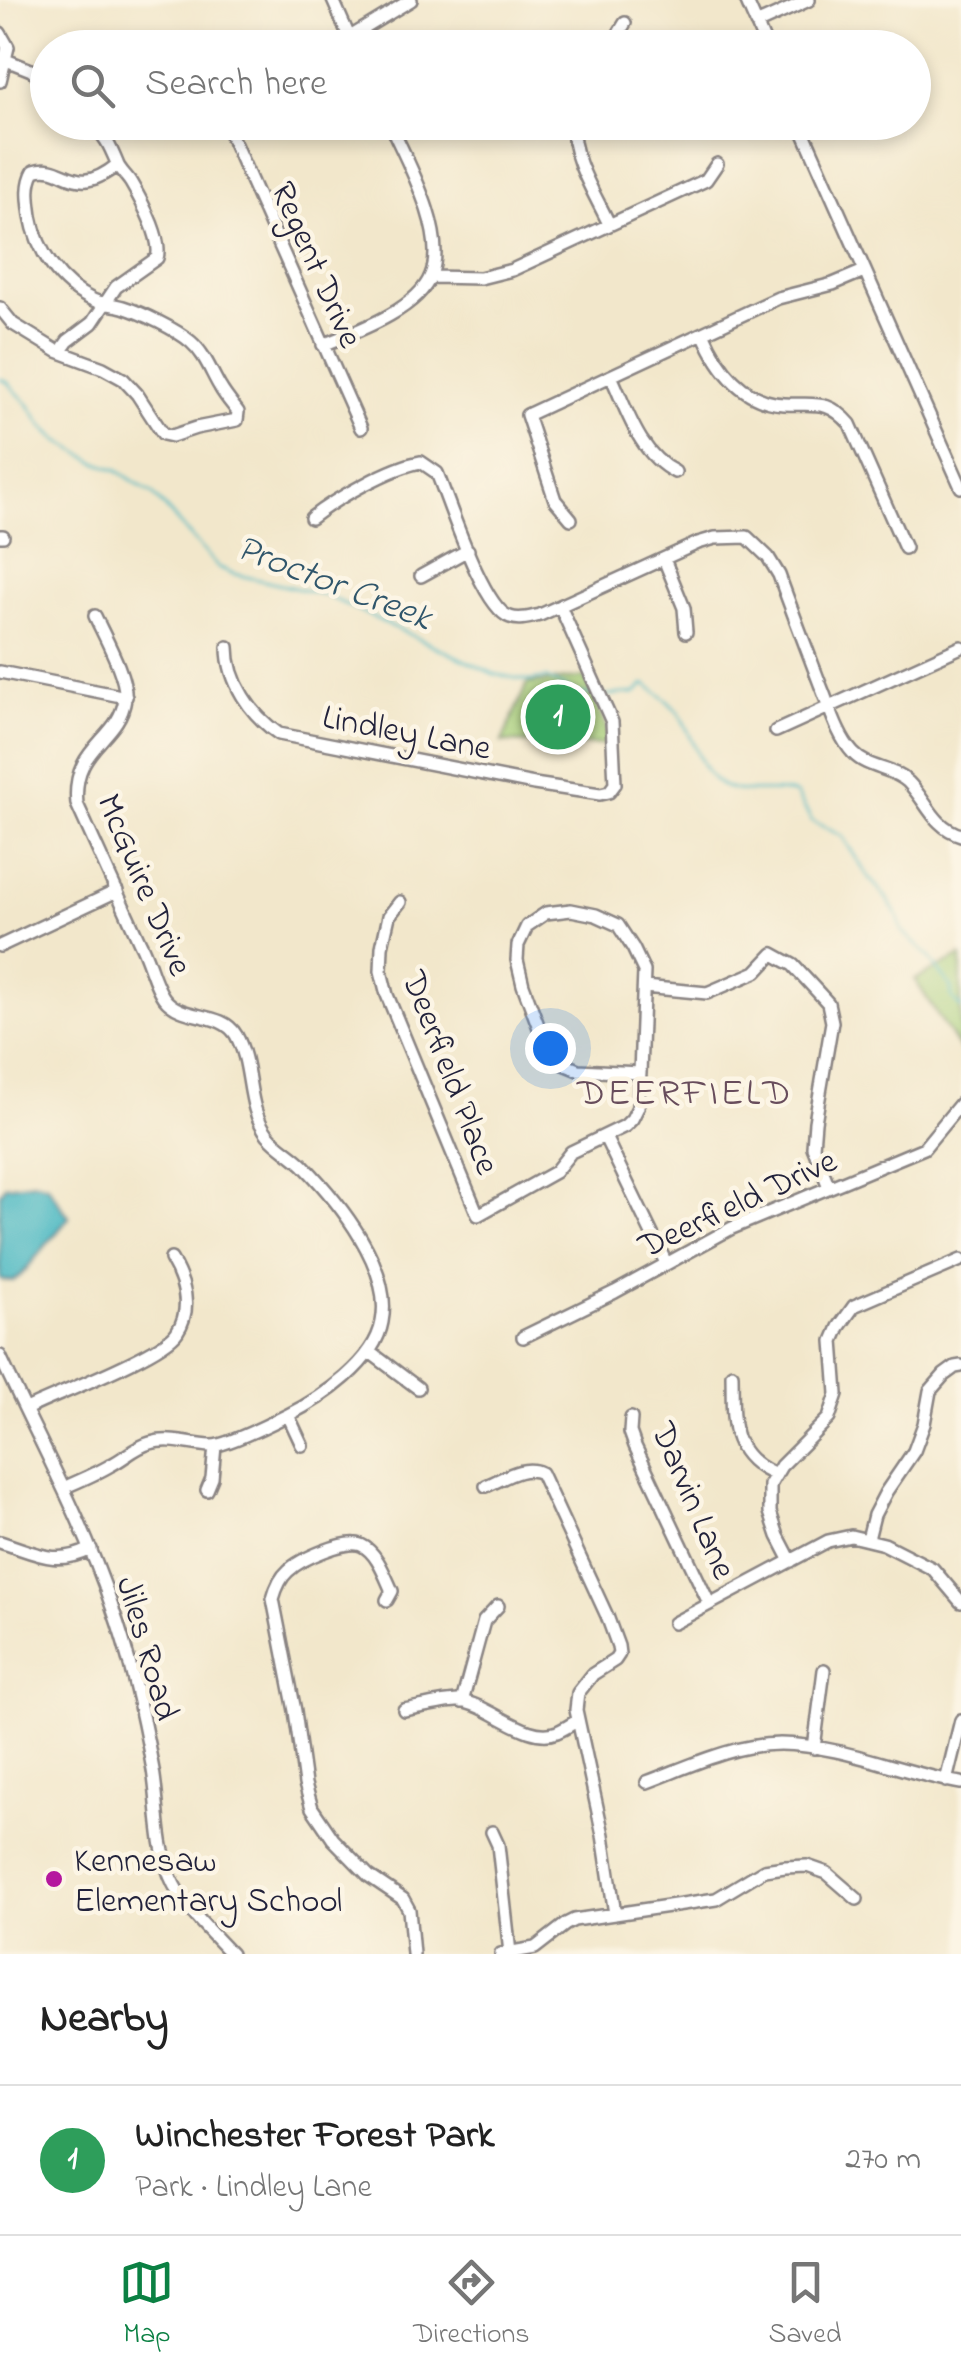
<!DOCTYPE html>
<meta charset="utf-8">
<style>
:root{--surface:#fff;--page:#f2f2f2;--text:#222;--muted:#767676;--line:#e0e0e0;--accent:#0b8043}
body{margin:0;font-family:"Indie Flower",sans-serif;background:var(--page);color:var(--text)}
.you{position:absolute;left:550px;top:1048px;width:35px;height:35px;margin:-25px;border:8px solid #fff;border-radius:50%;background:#1a73e8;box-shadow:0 0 0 15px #1a73e833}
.badge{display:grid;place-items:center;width:65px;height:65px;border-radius:50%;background:var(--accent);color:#fff;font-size:32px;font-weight:700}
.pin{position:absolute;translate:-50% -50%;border:5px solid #fff;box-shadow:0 2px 10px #0006}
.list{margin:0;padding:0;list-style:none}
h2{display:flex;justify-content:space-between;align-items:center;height:130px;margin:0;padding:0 40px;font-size:42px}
h2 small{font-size:32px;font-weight:400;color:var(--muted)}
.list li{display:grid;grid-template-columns:65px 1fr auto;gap:30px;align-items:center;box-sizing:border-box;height:150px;padding:0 40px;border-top:2px solid var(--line)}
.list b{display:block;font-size:38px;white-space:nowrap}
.list p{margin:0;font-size:32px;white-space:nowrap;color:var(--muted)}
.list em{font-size:32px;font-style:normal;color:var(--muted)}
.icon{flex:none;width:55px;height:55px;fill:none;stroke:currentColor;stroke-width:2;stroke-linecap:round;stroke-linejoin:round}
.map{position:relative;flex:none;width:961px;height:1954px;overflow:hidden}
.search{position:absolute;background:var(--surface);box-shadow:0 5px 15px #0003;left:30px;right:30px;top:30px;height:110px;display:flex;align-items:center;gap:25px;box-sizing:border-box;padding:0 35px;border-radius:55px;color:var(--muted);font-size:38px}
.sheet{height:280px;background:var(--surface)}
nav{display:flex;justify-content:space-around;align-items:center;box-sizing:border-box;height:140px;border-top:2px solid var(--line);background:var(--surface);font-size:28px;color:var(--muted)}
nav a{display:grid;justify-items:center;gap:5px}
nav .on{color:var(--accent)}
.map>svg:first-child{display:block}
</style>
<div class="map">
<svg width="961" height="1954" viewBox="0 0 961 1954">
<rect width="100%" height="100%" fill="#fcf5e5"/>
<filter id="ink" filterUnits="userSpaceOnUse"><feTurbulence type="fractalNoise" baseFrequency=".01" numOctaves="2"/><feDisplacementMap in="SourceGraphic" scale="20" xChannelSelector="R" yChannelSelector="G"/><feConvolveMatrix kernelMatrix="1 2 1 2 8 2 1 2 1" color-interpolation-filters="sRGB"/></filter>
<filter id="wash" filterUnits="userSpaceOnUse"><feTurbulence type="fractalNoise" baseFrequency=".0048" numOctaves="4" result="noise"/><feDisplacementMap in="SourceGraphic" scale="40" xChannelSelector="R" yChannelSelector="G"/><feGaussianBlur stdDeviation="2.25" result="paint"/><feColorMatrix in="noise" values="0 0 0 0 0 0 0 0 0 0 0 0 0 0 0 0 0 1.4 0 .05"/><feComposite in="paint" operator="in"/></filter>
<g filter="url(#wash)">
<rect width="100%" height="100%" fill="#f2e7cb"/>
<path fill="#a6ce79" stroke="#64785a" stroke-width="2.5" d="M585 677 606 726 608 745 502 742 527 684Z
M961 956V1051L915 980Z"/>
<path fill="#4ab8c3" stroke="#366d7f" stroke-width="2.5" d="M36 1182 47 1185 69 1217 68 1219 21 1275 13 1281 2 1280 0 1278V1193L5 1186Z"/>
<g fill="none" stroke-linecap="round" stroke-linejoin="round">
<path stroke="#4ab8c3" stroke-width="2.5" d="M0 379 7 382 28 404 43 426 58 440 95 462 115 469 152 493 218 567 234 574 325 595 494 674 530 681 546 678 579 694H593
M607 695 635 693 645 684C657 692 671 702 680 715 693 736 702 779 725 787 748 796 773 787 796 794L812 821 842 836 869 878 885 896 898 917 902 931 929 957 951 987 952 998 961 1008"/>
</g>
</g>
<g filter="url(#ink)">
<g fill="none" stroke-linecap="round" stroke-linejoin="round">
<defs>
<path id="minor" d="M333 0 354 48
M746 0 767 48
M756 24 809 0
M0 33 8 47 0 81
M350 37 411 0
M610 48 625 23
M6 60 31 70 48 84
M225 122 361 428
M572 122C572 160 594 192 609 224
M799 122 961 487
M431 277 480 278 512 270 706 180 717 164
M0 308 13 324 57 351 103 368 123 379 137 394 163 434 172 436 196 428 237 420 238 412C232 404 225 396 220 387 211 372 205 354 191 342 176 329 142 313 123 307 113 304 102 304 93 300 60 285 37 251 31 216 29 201 26 185 34 171 66 161 72 201 117 165
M703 333C718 368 743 402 784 404 815 406 827 398 850 424L905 548
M323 345C355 332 418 310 431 275 448 234 407 161 389 122
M60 352 68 341 92 323 116 287 157 258C163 240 141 200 131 183 127 176 119 170 117 163 109 144 106 137 90 122
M611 376C627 410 639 454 675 472
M311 518C335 499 391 467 421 462L437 473C449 502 483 609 510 617 520 621 531 617 540 615L698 543 715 538 747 537 768 557 779 575C792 611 806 647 820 684 829 705 837 736 853 753 868 769 892 767 908 782 927 801 933 827 961 835
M571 519 555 500 527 415 778 298 833 284 864 271
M0 536H3
M664 559 684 608 686 632
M421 576 468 550
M228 647C228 682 251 715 279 734L534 784 600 794 609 792 615 784 612 722 560 606
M0 672 126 697
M776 731 961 647
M400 902 389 916 382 947 381 971 387 995 478 1215 555 1172 571 1152 625 1126 632 1119 638 1107 640 1073 644 971 633 948 618 925 596 915 571 910 546 913 527 926 518 945 517 960 523 985 548 1052 561 1063 578 1070 640 1073
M0 946 117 891
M644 987 707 993 756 972 773 954 793 965 828 1003 832 1022 815 1122 813 1147 829 1187
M605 1137 666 1263
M523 1337 615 1292 732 1228 924 1148 961 1103
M370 1352 418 1388
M0 1356C38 1439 83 1520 112 1607 131 1660 143 1715 153 1770 159 1805 157 1842 170 1876 182 1906 209 1930 231 1954
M732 1374C733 1419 727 1455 776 1475
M26 1409C55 1395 163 1354 177 1332 193 1308 184 1281 171 1259
M288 1415 302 1445
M631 1418 630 1432 635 1446 709 1603
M486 1486C503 1479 524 1464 541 1473L607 1616 618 1646 619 1654 615 1660 593 1674 578 1693 576 1710 603 1835 615 1914
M63 1488C79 1481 96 1474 111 1465 125 1458 135 1447 150 1443 171 1437 190 1445 211 1446 225 1446 272 1423 288 1415 322 1398 375 1362 382 1322 393 1268 339 1202 303 1165 292 1154 278 1147 268 1135 245 1106 254 1067 236 1035 221 1010 182 1022 164 998 154 985 149 959 140 943L77 804C71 746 119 741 125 699 128 678 104 636 95 616
M207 1490 212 1478 215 1446
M868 1539 874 1515 886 1492 914 1451 924 1424 930 1391 944 1375 955 1367 961 1366
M0 1542C36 1553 55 1567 91 1549
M791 1561 778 1536 770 1512V1485L781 1466 829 1418 837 1394 833 1341 839 1327 854 1306 961 1260
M387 1600 392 1591C385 1576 377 1552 361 1545 346 1539 300 1559 288 1571 280 1578 276 1588 273 1599L295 1711 305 1784 312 1808 333 1839 369 1876 403 1899 409 1910 413 1954
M674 1623 828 1541 851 1536 884 1544 933 1569 961 1602
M462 1702 484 1621 498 1606
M404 1710C416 1708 449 1700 459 1701 490 1704 527 1744 557 1732 564 1729 572 1724 578 1720
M814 1748 824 1670
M946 1781 961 1720
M647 1782C690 1766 734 1744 780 1744 843 1745 900 1773 961 1783
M492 1832 498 1845 510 1953
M501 1954 535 1948 566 1924 574 1920 716 1899 764 1870 785 1867 807 1866 827 1873 857 1899"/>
</defs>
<use href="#minor" stroke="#8a8483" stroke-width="16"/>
<use href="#minor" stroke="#fff" stroke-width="11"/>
</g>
</g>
<circle fill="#b5179e" stroke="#fcf5e5" stroke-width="4" cx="54" cy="1879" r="10"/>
<g text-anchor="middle" stroke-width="9" stroke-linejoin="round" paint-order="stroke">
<g font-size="35" fill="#22223b" stroke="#fcf5e5">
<text transform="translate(318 264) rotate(66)" y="12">Regent Drive</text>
<text transform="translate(407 731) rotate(11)" y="12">Lindley Lane</text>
<text transform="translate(146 884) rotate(67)" y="12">McGuire Drive</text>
<text transform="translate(452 1072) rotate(69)" y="12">Deerfield Place</text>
<text transform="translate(737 1202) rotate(-25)" y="12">Deerfield Drive</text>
<text transform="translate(695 1500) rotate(67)" y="12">Darvin Lane</text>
<text transform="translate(149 1648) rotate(74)" y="12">Jiles Road</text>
</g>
<g font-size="35" fill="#22223b" stroke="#fcf5e5" text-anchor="start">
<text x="74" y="1871">Kennesaw<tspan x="74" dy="40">Elementary School</tspan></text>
</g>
<g font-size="38" font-style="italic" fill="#30566b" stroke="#fcf5e5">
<text transform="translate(335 581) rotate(21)" y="13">Proctor Creek</text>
</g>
<g font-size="38" letter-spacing="2.5" fill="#684d5c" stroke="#fcf5e5">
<text x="685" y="1104">DEERFIELD</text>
</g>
</g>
</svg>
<div class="you"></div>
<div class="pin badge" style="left:558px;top:717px;background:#2e9e5b">1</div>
<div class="search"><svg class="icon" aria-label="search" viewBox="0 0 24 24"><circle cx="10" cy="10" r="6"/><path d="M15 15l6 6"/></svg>Search here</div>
</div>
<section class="sheet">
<h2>Nearby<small></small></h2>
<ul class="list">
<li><span class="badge" style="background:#2e9e5b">1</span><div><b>Winchester Forest Park</b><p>Park · Lindley Lane</p></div><em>270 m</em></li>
</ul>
</section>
<nav>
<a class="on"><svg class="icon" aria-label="map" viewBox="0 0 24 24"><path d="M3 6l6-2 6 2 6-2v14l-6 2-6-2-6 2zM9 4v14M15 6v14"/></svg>Map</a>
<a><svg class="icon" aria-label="directions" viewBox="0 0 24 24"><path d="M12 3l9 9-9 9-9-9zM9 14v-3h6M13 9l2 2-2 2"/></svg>Directions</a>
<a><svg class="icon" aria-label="saved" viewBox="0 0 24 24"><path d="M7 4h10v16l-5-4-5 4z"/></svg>Saved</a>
</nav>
